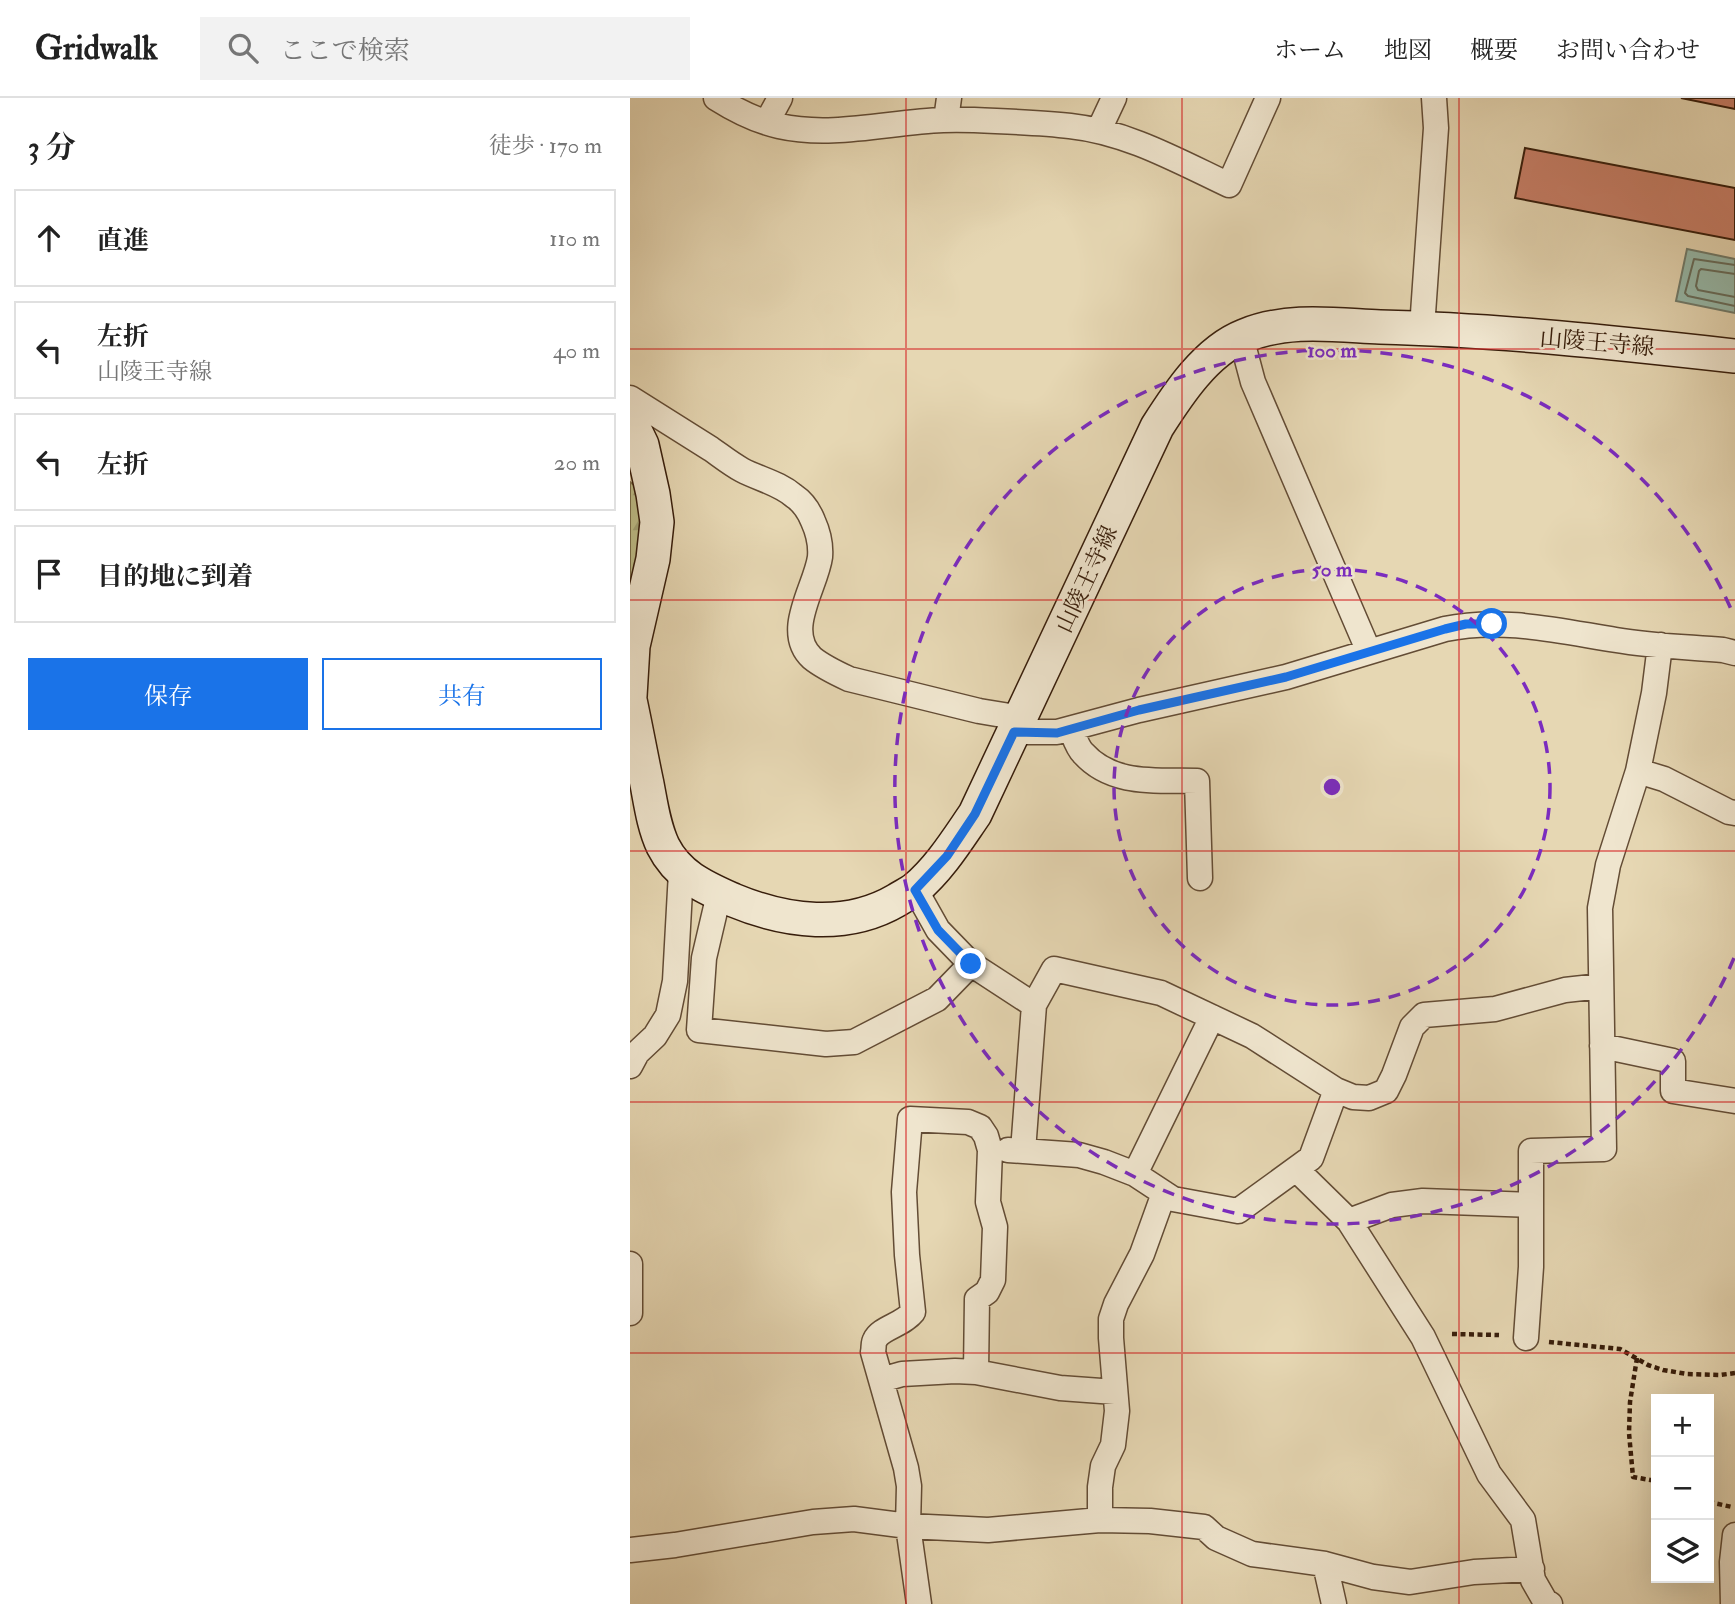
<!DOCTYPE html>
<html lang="ja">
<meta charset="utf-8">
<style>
:root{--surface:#fff;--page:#f2f2f2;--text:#222;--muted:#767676;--line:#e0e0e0;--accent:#1a73e8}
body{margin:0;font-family:"IM FELL Double Pica","Noto Serif JP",serif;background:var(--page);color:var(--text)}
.controls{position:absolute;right:21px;bottom:21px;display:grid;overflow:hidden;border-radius:0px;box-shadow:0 7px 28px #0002}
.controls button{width:63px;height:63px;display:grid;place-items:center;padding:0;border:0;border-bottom:2px solid var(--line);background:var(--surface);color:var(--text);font:35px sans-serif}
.stop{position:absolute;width:21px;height:21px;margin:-16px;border:5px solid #1a73e8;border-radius:50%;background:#fff}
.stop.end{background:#1a73e8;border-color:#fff;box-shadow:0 2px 7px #0008}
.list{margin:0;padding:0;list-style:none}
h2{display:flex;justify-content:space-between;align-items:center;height:91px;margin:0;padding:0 28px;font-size:30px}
h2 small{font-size:23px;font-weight:400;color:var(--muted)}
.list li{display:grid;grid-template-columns:46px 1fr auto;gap:21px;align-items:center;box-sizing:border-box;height:98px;margin:0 14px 14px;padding:0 14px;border:2px solid var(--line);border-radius:0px}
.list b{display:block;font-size:26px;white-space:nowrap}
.list p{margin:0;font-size:23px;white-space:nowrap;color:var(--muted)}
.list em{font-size:23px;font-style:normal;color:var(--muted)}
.actions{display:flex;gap:14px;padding:21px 28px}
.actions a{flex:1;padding:16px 0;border:2px solid var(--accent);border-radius:0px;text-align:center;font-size:24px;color:var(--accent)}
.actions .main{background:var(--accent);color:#fff}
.icon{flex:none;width:38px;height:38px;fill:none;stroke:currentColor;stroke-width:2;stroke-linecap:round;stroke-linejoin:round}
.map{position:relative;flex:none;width:1105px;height:1506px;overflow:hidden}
header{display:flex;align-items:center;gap:42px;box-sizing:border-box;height:98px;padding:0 35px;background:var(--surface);border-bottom:2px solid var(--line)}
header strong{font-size:33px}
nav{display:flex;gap:38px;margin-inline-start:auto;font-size:24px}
.search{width:490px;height:63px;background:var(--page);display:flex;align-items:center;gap:18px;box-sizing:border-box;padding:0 24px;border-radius:0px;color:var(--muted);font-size:26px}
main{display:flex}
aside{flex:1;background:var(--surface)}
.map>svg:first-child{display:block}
</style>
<header>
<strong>Gridwalk</strong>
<div class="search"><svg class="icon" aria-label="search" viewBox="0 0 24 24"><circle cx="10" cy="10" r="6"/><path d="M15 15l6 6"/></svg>ここで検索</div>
<nav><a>ホーム</a><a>地図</a><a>概要</a><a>お問い合わせ</a></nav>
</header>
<main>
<aside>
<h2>3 分<small>徒歩 · 170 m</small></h2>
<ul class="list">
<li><svg class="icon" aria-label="ahead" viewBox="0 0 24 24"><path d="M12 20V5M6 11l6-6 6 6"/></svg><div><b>直進</b></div><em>110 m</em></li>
<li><svg class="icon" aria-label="left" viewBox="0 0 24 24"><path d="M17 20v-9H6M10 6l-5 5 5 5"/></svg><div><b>左折</b><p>山陵王寺線</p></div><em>40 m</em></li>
<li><svg class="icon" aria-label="left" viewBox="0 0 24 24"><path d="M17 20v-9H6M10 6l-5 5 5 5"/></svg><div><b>左折</b></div><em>20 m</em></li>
<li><svg class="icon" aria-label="arrive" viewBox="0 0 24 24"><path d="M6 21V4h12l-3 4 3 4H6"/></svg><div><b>目的地に到着</b></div></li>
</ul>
<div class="actions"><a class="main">保存</a><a>共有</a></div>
</aside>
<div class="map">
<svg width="1105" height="1506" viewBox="0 0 1105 1506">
<defs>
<pattern id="forest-firs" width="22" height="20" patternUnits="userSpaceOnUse" patternTransform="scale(1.75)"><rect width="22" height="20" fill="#bdbc87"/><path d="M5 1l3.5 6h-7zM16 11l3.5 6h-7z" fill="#a3a173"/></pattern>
</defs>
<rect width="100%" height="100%" fill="#e6d7b3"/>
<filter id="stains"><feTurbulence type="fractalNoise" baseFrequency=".00286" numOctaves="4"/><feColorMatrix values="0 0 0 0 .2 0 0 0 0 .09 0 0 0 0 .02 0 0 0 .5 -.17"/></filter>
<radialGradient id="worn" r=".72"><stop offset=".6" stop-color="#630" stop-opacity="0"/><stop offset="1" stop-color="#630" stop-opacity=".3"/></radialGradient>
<path fill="url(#forest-firs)" stroke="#7a6c49" stroke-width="2" d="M0 384 10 391 16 455 0 514Z"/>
<path fill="#96baab" stroke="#707b6b" stroke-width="2" d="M1057 151 1105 161V215L1046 203Z"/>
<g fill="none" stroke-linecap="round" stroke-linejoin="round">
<path stroke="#666c5b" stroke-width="2" d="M1105 167 1064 161 1055 195 1058 198 1105 208
M1105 176 1071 171 1069 173 1066 188 1068 192 1105 199"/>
</g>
<path fill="#c77e67" stroke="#371d0b" stroke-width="2" d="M1051 0H1105V11Z
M895 50 1105 90V142L885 100Z"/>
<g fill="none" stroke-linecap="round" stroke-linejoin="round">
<defs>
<path id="minor" d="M86 0C105 12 127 23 149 28 202 40 260 24 313 22 330 21 348 22 366 23 391 24 416 25 440 28 497 34 548 63 599 87L638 0
M316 22 319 0
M137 24 150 0
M469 32 484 0
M792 230 806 30 804 0
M611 239 623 284 739 554
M0 300C27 317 54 334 81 351 91 358 101 366 112 372 129 381 149 385 164 398 173 404 179 413 183 423 188 434 191 447 190 459 186 489 153 533 182 560 193 569 206 575 219 581L349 613 391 620
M441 631C444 638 447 649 453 655 482 688 527 682 567 683L570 780
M384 634H427L509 612 656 579 815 531C872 519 929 533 986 542 1021 548 1057 549 1093 552L1105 555
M1008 673 1034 681 1099 714 1105 715
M285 791 308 832 341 866 404 907
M89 796 74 860 69 932 196 946 224 944 307 901 341 866
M972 948 1043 963V993L1105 1003
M0 968 7 955 25 938 38 917 45 883 51 774
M378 1052 449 1057 474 1064 505 1076 543 1101 608 1113 681 1060 706 992
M393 1053 404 907 424 871 531 895 622 938 706 992 723 999 739 1000 756 993 764 977 782 929 794 917 865 911 935 892 971 888
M666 1071 719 1123 793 1239 859 1376 893 1422 903 1482 915 1503 920 1506
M505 1076 582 919
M719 1123 762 1107 793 1103 901 1107
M0 1166V1215
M896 1240 901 1169V1053L974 1051 970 810 978 767 1008 673 1024 595 1030 547
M251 1282 272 1276 325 1273 346 1274 430 1290 485 1294
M470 1422V1389L473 1368 483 1347 487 1313 481 1240V1221L486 1206 512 1156 534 1095
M0 1452 45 1447 183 1424 224 1421 278 1428 358 1432 470 1422 520 1423 574 1429 586 1440 622 1456 695 1466 743 1479 780 1484 844 1474 902 1471
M695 1466 704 1506
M289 1506 278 1428 279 1388 276 1370 243 1254C244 1250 243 1245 245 1242 250 1230 273 1227 283 1214L277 1157 274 1094 280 1021 338 1024 350 1029 356 1038 360 1052 358 1104 365 1129 363 1182 357 1194 347 1201 346 1274
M1103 1506 1102 1464 1105 1437"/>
<path id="secondary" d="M0 322 12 347 23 396 27 424 23 461 3 548 0 598
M0 602C6 630 11 658 17 686 21 707 24 729 33 748 48 778 74 789 103 802 156 824 216 832 267 802 273 798 280 795 285 791 310 770 327 742 345 716L527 329C548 296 576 253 614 238 657 220 705 227 750 229 869 232 987 245 1105 258"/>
</defs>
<use href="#minor" stroke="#634c35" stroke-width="27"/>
<use href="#secondary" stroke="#371d0b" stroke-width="36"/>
<path stroke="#371d0b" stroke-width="4.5" stroke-dasharray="5 3.5" stroke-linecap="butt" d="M822 1236 869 1237
M919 1244 990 1251 1018 1267 1033 1272 1057 1276 1090 1277 1105 1275
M1007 1260 1000 1304 999 1335 1003 1379 1026 1383
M1079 1404 1102 1409"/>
<use href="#minor" stroke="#efe5ce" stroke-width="24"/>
<use href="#secondary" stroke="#efe5ce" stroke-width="33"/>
</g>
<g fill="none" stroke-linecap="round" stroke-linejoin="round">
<path stroke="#1a73e8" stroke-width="9" d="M341 866 308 832 285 792 317 758 345 716 384 634 427 635 509 612 656 579 815 531 836 526H862"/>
</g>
<path fill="none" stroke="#d62828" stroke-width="2" stroke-opacity="0.55" d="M276 0V1506M552 0V1506M829 0V1506M0 251H1105M0 502H1105M0 753H1105M0 1004H1105M0 1255H1105"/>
<g fill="none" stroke="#7b2cbf" stroke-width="3.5" stroke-dasharray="12 9">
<circle cx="702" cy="689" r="218"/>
<path d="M1104 860A437 437 0 1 1 1104 518"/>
</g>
<g text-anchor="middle" stroke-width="5" stroke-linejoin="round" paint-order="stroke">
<g font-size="23" fill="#371d0b" stroke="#efe5ce">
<text transform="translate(967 244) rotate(5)" y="8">山陵王寺線</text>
<text transform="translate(456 481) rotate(-65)" y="8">山陵王寺線</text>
</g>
</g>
<circle cx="702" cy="689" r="10" fill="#7b2cbf" stroke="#efe5ce" stroke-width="3.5"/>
<g font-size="21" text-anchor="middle" font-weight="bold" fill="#7b2cbf" stroke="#efe5ce" stroke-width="5" stroke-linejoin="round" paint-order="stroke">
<text x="702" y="259">100 m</text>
<text x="702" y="478">50 m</text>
</g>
<rect width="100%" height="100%" filter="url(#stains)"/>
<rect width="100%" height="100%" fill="url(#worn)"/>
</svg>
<div class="controls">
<button>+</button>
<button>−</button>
<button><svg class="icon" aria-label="layers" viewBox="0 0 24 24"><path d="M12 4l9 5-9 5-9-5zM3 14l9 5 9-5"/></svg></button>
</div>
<div class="stop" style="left:862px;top:526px"></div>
<div class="stop end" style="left:341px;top:866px"></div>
</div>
</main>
